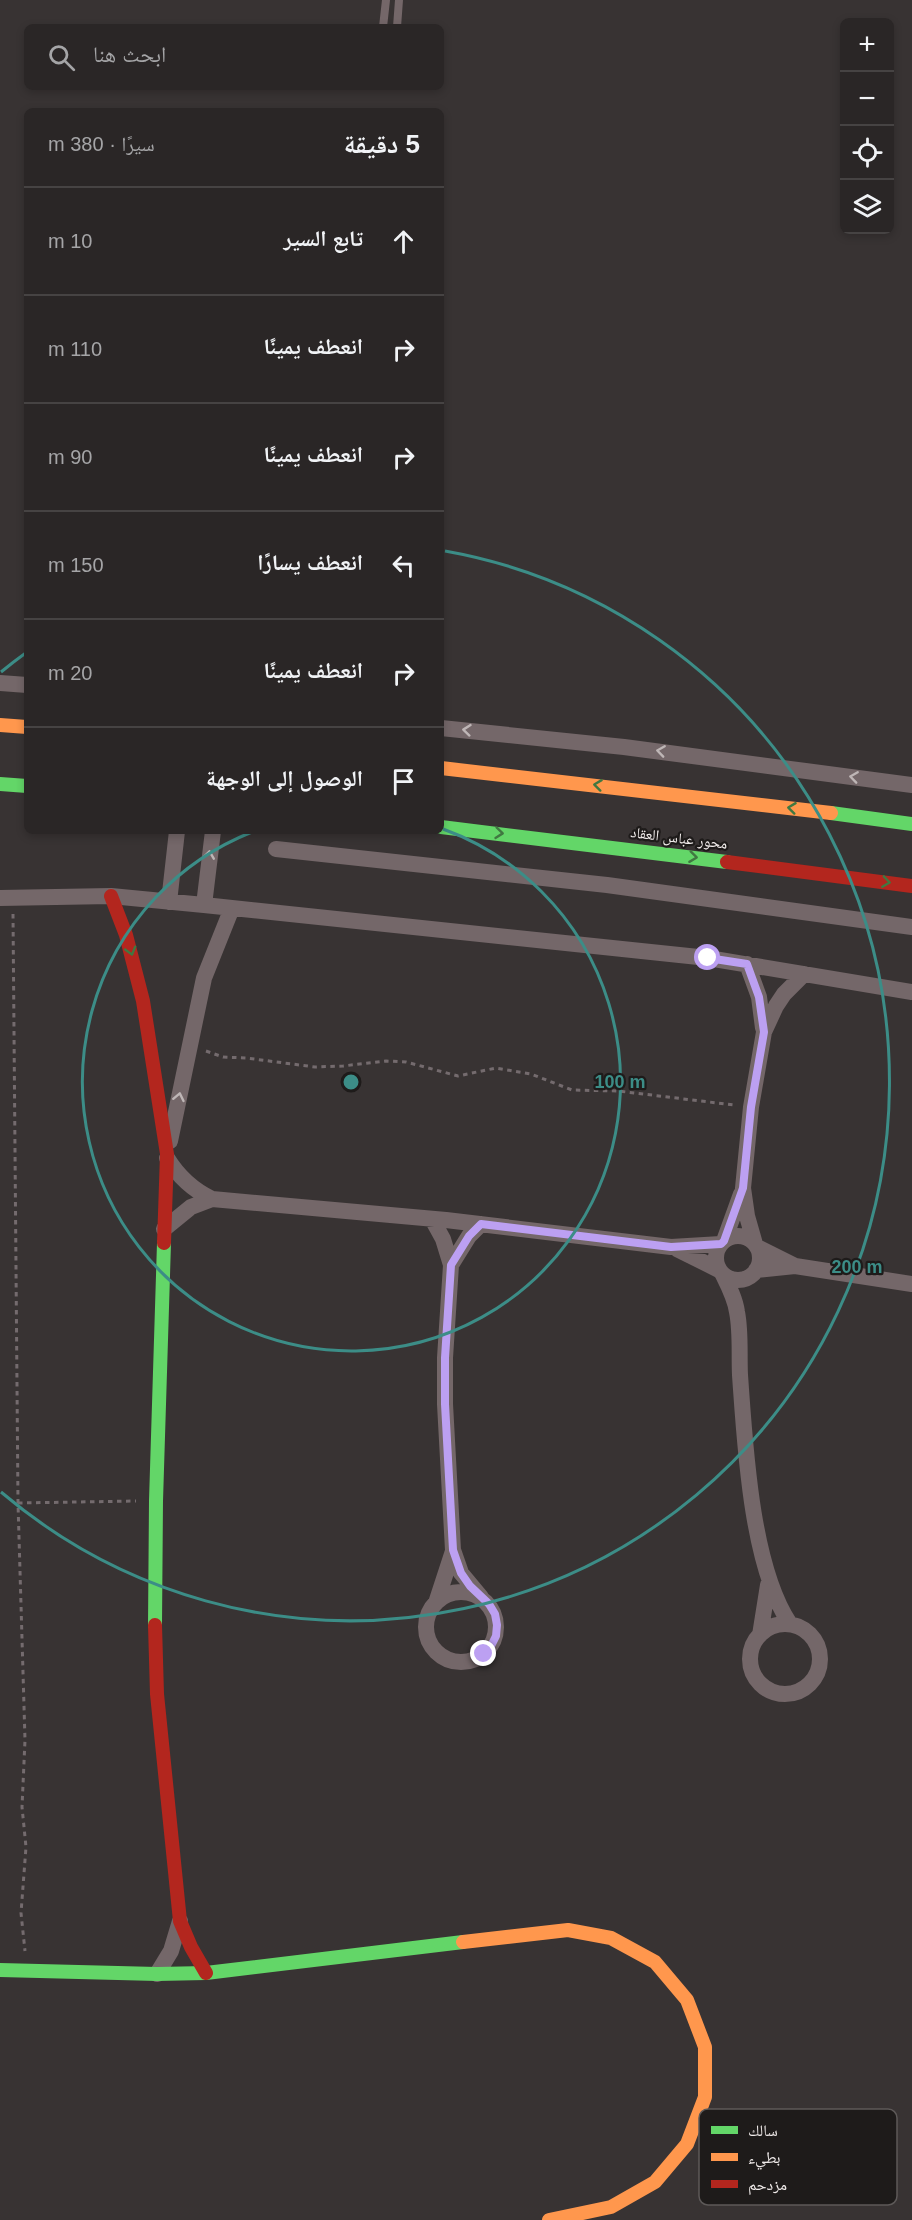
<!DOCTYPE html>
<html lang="ar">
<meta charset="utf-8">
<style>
:root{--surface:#2a2626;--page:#322e2e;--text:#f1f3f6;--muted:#a5a5a7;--line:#464343}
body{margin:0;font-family:Arial,"Noto Naskh Arabic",sans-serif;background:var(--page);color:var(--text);direction:rtl}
.controls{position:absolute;right:18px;top:18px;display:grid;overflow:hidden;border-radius:9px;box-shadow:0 3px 9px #0003}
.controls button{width:54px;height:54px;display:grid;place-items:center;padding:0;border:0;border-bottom:2px solid var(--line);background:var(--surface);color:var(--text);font:30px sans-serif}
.stop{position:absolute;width:18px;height:18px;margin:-14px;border:4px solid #bca0f2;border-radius:50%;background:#fff}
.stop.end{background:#bca0f2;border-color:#fff;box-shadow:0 2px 6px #0008}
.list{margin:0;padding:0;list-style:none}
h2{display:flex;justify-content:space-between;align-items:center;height:78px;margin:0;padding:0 24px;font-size:26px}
h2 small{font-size:20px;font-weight:400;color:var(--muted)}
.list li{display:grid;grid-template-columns:39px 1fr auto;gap:18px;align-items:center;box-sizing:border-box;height:108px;padding:0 24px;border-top:2px solid var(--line)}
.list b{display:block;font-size:22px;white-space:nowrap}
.list em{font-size:20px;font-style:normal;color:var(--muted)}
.icon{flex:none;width:33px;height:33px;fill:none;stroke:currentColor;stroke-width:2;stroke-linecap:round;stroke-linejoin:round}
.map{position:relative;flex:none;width:912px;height:2220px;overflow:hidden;direction:ltr}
.search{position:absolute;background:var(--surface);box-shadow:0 3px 9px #0003;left:24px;top:24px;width:420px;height:66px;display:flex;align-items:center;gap:15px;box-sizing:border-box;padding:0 21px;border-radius:9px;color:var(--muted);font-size:22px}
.panel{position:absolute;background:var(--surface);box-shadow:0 3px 9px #0003;left:24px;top:108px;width:420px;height:726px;border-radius:9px;direction:rtl}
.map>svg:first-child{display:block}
</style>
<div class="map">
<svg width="912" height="2220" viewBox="0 0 912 2220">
<rect width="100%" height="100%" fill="#383333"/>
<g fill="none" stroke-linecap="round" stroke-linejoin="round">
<path stroke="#746b6e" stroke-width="3" stroke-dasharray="4.5 4.5" stroke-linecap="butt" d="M13 914 18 1503 25 1740 22 1807 26 1847 21 1913 25 1951
M206 1051 223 1057 246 1058 315 1067 343 1066 386 1061 406 1062 458 1076 496 1068 531 1074 572 1090 618 1091 734 1105
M18 1503 136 1501"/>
<path stroke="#746769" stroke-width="8" d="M383 27 386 0
M397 27 399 0"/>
<path stroke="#746769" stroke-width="16" d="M0 683 27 685
M441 728 624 747 912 785
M276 849 607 885 912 927
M0 898 111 896 204 905 708 958 912 992
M169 902 177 831
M204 905 213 831
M747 964 759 997 763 1028
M170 1141 204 978 232 908
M167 1158C178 1176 193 1190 212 1199L446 1220 671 1247 721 1244
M432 1219 443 1239 451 1265 445 1358V1404L453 1550 461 1573 481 1597
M164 1229 191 1207 212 1199
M716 1258a22 22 0 1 1 44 0a22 22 0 1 1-44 0Z
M724 1241 741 1194
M755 1244 747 1216 743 1188 751 1107 764 1032 776 1006 784 994 804 974
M757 1247 795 1266
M677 1249 719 1270
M451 1265 469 1236 481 1224
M756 1270 795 1266 912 1284
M722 1273C728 1285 735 1298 737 1312 741 1332 739 1355 740 1375 745 1445 751 1566 790 1624
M426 1627a35 35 0 1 1 70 0a35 35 0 1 1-70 0Z
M436 1603 453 1551
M750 1659a35 35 0 1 1 70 0a35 35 0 1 1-70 0Z
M760 1635 768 1585
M157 1974 171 1951 180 1921"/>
<path stroke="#63d668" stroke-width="14" d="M0 784 27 786
M831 813 912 824
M441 827 727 862
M155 1625 156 1501 164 1243
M0 1970 157 1974 206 1973 463 1942"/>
<path stroke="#ff974d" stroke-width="14" d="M0 725 27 727
M441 768 831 813
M463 1942 568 1930 611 1938 655 1962 687 2000 705 2047V2097L687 2144 655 2182 611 2207 549 2220"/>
<path stroke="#b3261e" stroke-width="14" d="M727 862 912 886
M111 896 126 935 143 1001 167 1154 164 1243
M155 1625 157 1694 180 1921 191 1947 206 1973"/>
</g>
<defs><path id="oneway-chevron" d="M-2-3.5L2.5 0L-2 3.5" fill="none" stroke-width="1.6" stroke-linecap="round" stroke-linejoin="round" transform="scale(1.5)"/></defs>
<g stroke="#beb6b6">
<use href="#oneway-chevron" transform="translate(467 730) rotate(-174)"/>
<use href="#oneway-chevron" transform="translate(661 751) rotate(-172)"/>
<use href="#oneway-chevron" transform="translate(854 777) rotate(-172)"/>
<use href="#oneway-chevron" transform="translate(209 855) rotate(-82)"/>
<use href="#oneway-chevron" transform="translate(179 1097) rotate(-78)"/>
</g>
<g stroke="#407841">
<use href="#oneway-chevron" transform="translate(598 785) rotate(-173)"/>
<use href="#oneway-chevron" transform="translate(792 808) rotate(-173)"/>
<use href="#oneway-chevron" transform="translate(499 833) rotate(6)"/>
<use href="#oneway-chevron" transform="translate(693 857) rotate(7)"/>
<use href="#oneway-chevron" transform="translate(886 882) rotate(8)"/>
<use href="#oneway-chevron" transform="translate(131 951) rotate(74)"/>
</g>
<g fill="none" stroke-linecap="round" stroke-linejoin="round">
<path stroke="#bca0f2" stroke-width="8" d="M484 1654 491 1646 496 1636 497 1625 495 1614 489 1604 470 1586 461 1573 453 1550 445 1404V1358L451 1265 469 1236 481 1224 671 1247 721 1244 724 1241 743 1188 751 1107 764 1032 759 997 747 964 708 958"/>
</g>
<g fill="none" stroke="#3c8d87" stroke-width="3">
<path d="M443 829A269 269 0 1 1 252 832"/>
<path d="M1 672A539 539 0 0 1 27 652M445 551A539 539 0 1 1 1 1492"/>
</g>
<g text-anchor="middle" stroke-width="4.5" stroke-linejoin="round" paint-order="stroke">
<g font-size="15" fill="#f0ebea" stroke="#1e1b1a">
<text transform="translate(679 838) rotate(7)" y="5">محور عباس العقاد</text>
</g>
</g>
<rect x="699" y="2109" width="198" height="96" rx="9" fill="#1e1b1a" stroke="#5d5958" stroke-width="1.5"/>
<rect x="711" y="2126" width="27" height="8" fill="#63d668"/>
<rect x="711" y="2153" width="27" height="8" fill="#ff974d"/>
<rect x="711" y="2180" width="27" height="8" fill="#b3261e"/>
<g font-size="16" fill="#f0ebea">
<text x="748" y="2136">سالك</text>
<text x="748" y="2163">بطيء</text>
<text x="748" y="2190">مزدحم</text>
</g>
<circle cx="351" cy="1082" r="9" fill="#3c8d87" stroke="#1e1b1a" stroke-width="3"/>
<g font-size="18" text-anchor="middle" font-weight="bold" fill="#3c8d87" stroke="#1e1b1a" stroke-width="4.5" stroke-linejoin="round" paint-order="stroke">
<text x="620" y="1088">100 m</text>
<text x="857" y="1273">200 m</text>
</g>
</svg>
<div class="controls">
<button>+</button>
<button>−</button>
<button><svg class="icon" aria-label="locate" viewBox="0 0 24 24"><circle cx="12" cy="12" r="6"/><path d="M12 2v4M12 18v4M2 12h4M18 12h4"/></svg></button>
<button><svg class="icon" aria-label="layers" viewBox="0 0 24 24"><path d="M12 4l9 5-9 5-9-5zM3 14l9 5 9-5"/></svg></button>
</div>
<div class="stop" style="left:708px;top:958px"></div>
<div class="stop end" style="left:484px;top:1654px"></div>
<div class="search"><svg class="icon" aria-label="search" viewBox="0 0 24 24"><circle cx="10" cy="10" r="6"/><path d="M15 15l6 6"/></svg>ابحث هنا</div>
<section class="panel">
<h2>5 دقيقة<small>سيرًا · 380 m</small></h2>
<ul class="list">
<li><svg class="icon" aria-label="ahead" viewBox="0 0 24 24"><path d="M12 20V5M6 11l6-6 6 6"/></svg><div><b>تابع السير</b></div><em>10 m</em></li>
<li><svg class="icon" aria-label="right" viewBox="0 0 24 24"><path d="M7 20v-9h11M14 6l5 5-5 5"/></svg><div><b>انعطف يمينًا</b></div><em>110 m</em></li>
<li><svg class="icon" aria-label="right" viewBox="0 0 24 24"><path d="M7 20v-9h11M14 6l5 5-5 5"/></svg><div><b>انعطف يمينًا</b></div><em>90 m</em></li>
<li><svg class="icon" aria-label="left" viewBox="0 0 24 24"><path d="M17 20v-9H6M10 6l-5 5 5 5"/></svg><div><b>انعطف يسارًا</b></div><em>150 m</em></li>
<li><svg class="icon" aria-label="right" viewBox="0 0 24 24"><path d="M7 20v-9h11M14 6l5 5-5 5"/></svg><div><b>انعطف يمينًا</b></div><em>20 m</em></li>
<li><svg class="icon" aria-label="arrive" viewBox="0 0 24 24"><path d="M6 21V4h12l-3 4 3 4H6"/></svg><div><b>الوصول إلى الوجهة</b></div></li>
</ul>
</section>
</div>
